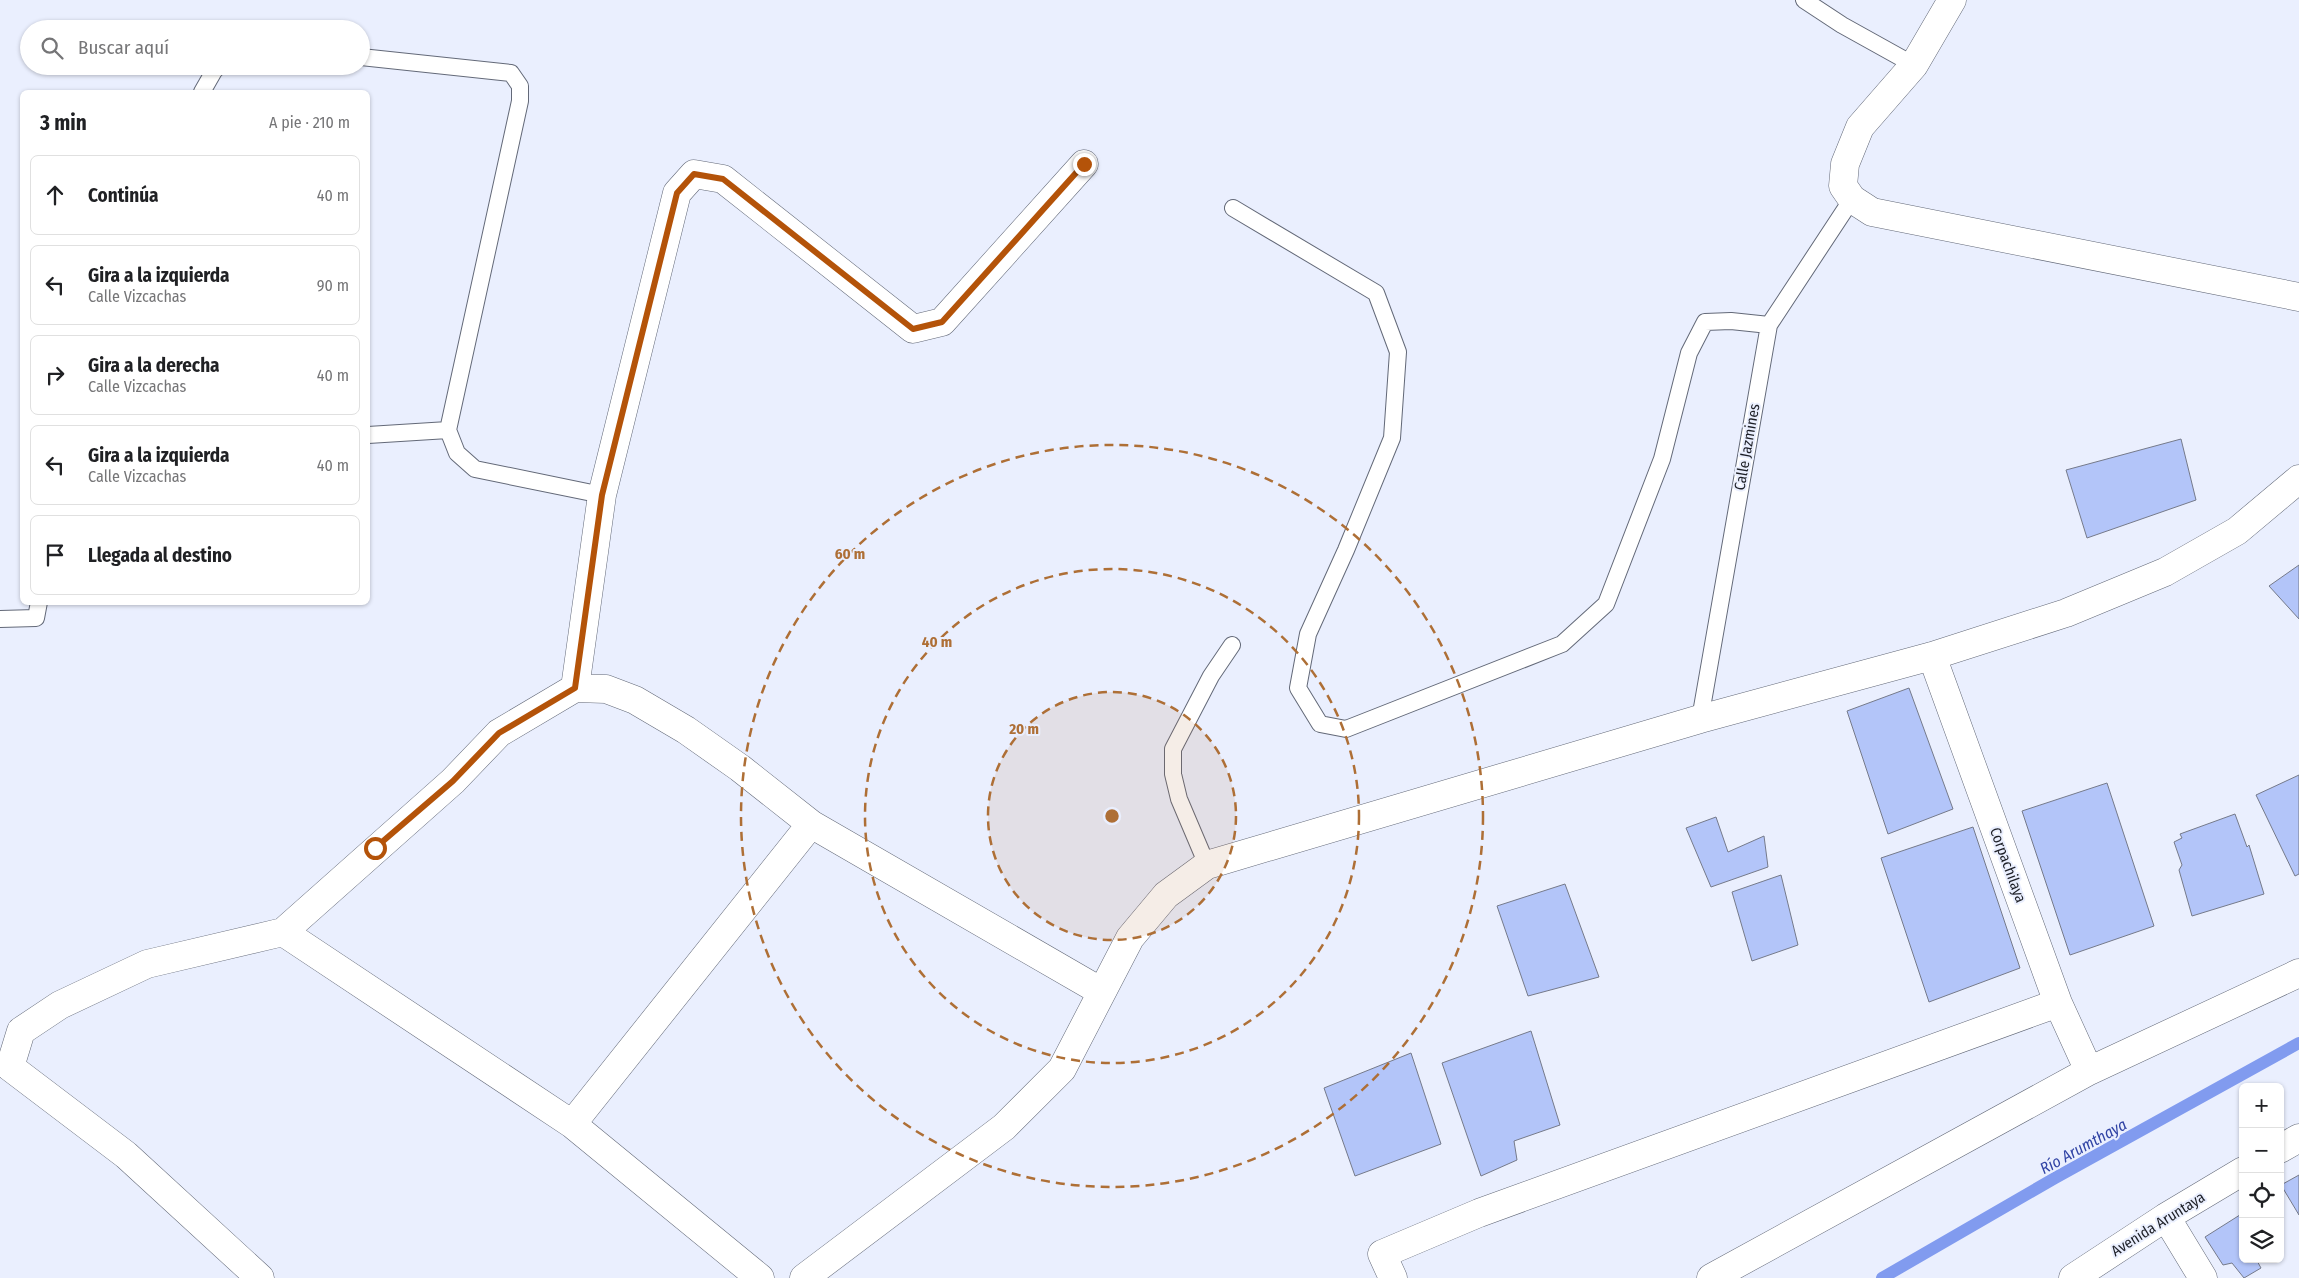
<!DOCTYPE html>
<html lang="es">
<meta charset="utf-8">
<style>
:root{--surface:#fff;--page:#f2f2f2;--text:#202124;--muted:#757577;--line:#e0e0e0}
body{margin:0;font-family:"Fira Sans Condensed",sans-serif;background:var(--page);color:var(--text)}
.controls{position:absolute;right:15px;bottom:15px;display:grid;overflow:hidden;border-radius:8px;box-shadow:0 1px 4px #0004}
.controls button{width:45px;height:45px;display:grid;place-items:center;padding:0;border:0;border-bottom:1px solid var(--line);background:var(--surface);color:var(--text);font:25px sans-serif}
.stop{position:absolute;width:15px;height:15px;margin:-11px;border:4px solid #b45309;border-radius:50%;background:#fff}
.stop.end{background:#b45309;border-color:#fff;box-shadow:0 1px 5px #0008}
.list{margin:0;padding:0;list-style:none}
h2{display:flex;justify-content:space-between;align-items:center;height:65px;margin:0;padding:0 20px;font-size:21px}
h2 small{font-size:16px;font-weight:400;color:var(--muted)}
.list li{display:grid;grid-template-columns:32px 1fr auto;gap:15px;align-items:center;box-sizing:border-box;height:80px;margin:0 10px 10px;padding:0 10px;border:1px solid var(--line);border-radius:8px}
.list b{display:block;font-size:19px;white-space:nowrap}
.list p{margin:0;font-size:16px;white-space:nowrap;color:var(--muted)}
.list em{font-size:16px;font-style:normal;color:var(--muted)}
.icon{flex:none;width:28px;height:28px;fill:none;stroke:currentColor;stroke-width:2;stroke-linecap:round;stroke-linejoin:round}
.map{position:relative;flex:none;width:2299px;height:1278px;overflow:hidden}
.search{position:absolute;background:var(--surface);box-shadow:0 1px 4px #0004;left:20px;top:20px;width:350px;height:55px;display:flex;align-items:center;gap:12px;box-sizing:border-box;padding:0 18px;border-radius:28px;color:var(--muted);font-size:19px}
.panel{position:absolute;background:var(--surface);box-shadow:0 1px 4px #0004;left:20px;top:90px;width:350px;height:515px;border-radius:8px}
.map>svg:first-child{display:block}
</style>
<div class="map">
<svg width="2299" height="1278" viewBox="0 0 2299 1278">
<rect width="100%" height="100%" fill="#eaeffe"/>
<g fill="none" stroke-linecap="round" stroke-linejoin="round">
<path stroke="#819bef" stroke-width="12" d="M1882 1278 2055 1178 2299 1043"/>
</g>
<path fill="#b3c5f9" stroke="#757a8a" d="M2181 439 2196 500 2087 538 2066 470Z
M2299 565V619L2269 586Z
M1909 688 1953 809 1888 834 1847 711Z
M2299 775V874L2295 876 2256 795Z
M2107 783 2154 926 2070 955 2022 811Z
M2235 814 2247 847 2249 845 2264 894 2192 916 2179 870 2182 865 2174 842 2182 838 2180 834Z
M1716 817 1728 852 1764 836 1768 867 1711 887 1686 828Z
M1973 827 2020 968 1929 1002 1881 858Z
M1781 875 1798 945 1752 961 1732 892Z
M1565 884 1599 977 1528 996 1497 906Z
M1531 1031 1560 1125 1514 1141 1517 1160 1481 1176 1442 1063Z
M1411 1053 1441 1144 1355 1176 1324 1088Z
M2299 1175V1215L2281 1185Z
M2243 1213V1259H2256L2261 1268 2244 1278 2232 1263 2223 1265 2205 1237Z"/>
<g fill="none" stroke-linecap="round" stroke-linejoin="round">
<defs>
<path id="lane" d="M1804 0 1842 25 1914 65
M361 57 511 73 520 86V101L448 430 457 453 475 469 602 495
M202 92 214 71 219 66
M1233 208 1376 293 1398 352 1392 438 1346 550 1308 634 1298 688 1320 724 1346 729 1562 644 1606 604 1662 459 1689 353 1705 322 1731 321 1769 325
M368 435 448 430
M0 619 36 618 39 602
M1700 719 1769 325 1852 199
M1207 865 1179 799 1173 774V749L1211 676 1232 645"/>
<path id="street" d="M1952 0 1914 65 1860 127 1845 164 1843 186 1852 199 1872 212 2299 297
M1932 656 2058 1003 2089 1071
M575 688 602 495 677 193 694 174 723 179 913 329 942 322 1084 164
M283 932 572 1124 760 1278
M572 1124 811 824
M2280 1149 2299 1138
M2166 1217 2203 1278
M260 1278 126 1155 10 1067 21 1031 60 1005 147 964 283 932 453 781 499 733 575 688 606 689 635 700 686 730 740 768 811 824 1102 992
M804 1278 1004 1127 1062 1069 1130 938 1166 895 1207 865 1700 719 1932 656 2066 613 2165 572 2237 531 2299 479
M1393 1278 1382 1254 1479 1213 2058 1003
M1711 1278 2089 1071 2299 973
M2073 1278 2166 1217 2243 1171"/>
</defs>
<use href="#lane" stroke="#636978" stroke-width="18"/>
<use href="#street" stroke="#636978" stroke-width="29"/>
<use href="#lane" stroke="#fff" stroke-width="16"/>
<use href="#street" stroke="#fff" stroke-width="28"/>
</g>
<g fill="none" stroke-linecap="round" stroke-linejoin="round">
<path stroke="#b45309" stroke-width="6" d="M375 848 453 781 499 733 575 688 602 495 677 193 694 174 723 179 913 329 942 322 1084 164"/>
</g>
<circle cx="1112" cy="816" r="124" fill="#ae6f36" fill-opacity=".12"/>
<g fill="none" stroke="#ae6f36" stroke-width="2.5" stroke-dasharray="9 6">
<circle cx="1112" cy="816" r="124"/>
<circle cx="1112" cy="816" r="247"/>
<circle cx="1112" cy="816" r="371"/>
</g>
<g text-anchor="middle" stroke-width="4" stroke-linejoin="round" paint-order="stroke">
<g font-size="15" fill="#1d1f26" stroke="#eaeffe">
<text transform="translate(1747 447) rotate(-80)" y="5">Calle Jazmines</text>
<text transform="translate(2008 865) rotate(70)" y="5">Corpachilaya</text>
<text transform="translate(2158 1224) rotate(-32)" y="5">Avenida Aruntaya</text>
</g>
<g font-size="16" font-style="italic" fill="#3144a5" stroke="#eaeffe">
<text transform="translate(2083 1146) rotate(-29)" y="6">Río Arumthaya</text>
</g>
</g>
<circle cx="1112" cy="816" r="8" fill="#ae6f36" stroke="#eaeffe" stroke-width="2.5"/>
<g font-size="15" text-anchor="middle" font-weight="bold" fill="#ae6f36" stroke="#eaeffe" stroke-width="4" stroke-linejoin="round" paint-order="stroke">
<text x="850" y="559">60 m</text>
<text x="937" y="647">40 m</text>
<text x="1024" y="734">20 m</text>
</g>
</svg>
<div class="controls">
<button>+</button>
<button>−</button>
<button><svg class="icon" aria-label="locate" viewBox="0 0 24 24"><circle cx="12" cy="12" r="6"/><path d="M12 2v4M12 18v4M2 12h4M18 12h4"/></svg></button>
<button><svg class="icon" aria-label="layers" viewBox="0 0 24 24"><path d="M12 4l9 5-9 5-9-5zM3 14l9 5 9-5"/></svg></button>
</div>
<div class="stop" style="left:375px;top:848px"></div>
<div class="stop end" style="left:1084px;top:164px"></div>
<div class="search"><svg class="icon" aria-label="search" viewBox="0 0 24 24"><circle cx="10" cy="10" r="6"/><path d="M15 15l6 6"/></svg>Buscar aquí</div>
<section class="panel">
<h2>3 min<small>A pie · 210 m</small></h2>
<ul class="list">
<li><svg class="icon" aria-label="ahead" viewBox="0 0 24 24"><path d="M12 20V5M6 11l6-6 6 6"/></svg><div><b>Continúa</b></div><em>40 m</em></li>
<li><svg class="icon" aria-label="left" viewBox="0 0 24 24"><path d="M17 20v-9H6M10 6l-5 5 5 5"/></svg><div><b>Gira a la izquierda</b><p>Calle Vizcachas</p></div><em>90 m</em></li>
<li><svg class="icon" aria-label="right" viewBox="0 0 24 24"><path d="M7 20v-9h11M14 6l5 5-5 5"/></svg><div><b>Gira a la derecha</b><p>Calle Vizcachas</p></div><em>40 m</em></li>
<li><svg class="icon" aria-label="left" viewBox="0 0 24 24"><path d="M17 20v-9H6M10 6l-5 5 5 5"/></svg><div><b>Gira a la izquierda</b><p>Calle Vizcachas</p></div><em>40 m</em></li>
<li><svg class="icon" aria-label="arrive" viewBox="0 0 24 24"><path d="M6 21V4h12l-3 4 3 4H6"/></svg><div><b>Llegada al destino</b></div></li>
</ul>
</section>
</div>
